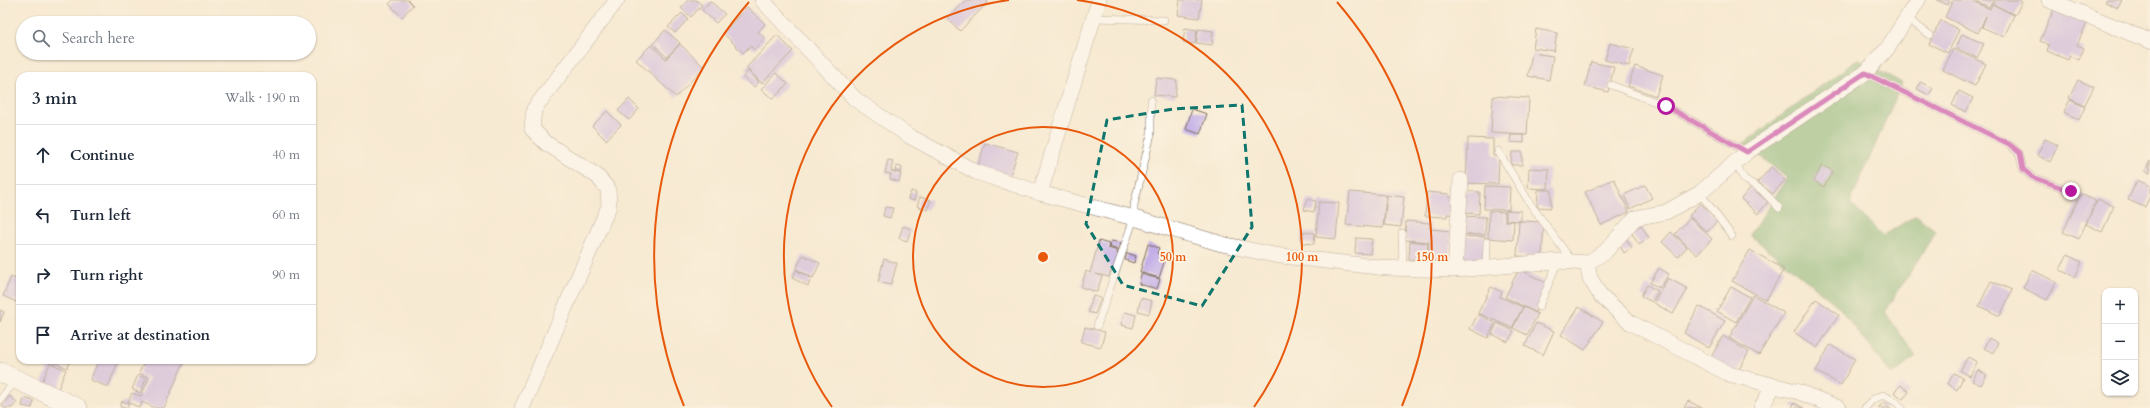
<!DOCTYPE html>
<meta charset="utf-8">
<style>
:root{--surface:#fff;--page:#f2f2f3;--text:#1f2937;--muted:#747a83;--line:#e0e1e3}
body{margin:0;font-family:Cardo,serif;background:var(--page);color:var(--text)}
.controls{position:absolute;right:12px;bottom:12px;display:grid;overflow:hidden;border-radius:8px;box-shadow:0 1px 3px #0004}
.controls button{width:36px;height:36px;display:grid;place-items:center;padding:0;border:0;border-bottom:1px solid var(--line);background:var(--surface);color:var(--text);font:20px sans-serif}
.stop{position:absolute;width:12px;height:12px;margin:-9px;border:3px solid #b5179e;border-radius:50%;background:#fff}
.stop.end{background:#b5179e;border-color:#fff;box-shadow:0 1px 4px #0008}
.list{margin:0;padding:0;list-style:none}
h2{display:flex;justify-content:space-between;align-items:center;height:52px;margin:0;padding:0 16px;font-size:17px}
h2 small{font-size:13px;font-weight:400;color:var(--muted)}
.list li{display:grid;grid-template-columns:26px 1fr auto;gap:12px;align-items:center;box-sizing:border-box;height:60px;padding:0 16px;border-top:1px solid var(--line)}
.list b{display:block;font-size:15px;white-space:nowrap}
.list em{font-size:13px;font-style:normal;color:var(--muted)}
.icon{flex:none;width:22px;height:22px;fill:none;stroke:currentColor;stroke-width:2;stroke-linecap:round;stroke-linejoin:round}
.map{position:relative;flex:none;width:2150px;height:408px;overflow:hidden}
.search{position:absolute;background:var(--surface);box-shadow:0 1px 3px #0004;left:16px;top:16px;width:300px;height:44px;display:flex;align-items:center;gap:10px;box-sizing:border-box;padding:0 14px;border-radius:22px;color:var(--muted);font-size:15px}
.panel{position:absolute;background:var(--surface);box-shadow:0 1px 3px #0004;left:16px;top:72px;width:300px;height:292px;border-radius:12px}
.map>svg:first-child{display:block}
</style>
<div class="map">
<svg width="2150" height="408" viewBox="0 0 2150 408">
<rect width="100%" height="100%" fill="#fcf5e5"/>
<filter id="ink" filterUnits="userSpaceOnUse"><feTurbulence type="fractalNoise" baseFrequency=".025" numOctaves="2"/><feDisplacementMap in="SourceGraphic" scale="8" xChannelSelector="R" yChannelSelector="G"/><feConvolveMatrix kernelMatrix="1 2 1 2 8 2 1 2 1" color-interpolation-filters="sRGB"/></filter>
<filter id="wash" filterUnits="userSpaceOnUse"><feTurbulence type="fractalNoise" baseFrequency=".012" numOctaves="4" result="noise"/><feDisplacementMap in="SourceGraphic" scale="16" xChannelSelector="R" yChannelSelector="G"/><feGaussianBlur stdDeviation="0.9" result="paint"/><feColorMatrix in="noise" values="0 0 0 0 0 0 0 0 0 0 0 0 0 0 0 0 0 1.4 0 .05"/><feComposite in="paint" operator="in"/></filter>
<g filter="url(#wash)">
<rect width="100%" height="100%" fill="#f7ead2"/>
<path fill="#78b06d" stroke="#5a6d46" d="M1858 59 1902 83 1850 203 1883 236 1916 215 1936 231 1885 312 1916 357 1892 375 1838 306 1750 235 1787 178 1744 143Z"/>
<g id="blocks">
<path fill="#bea8e7" d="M393 0H408L413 5 402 17 389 4Z
M688 0H696L702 5 691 17 681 8Z
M966 0H986L988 2 960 31 948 19Z
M1180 0H1202L1199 18 1178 15Z
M1937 0H1950L1948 5Z
M1953 0H1971L1990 9 1992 4 2014 15 2004 37 1982 27 1986 16 1978 33 1945 17Z
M1978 0H1993L1989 7 1978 2Z
M1995 0H2018L2022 2 2015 15 1993 4Z
M2106 0H2122L2118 8 2105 2Z
M710 1 725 14 716 23 702 10Z
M747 7 765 24 758 32 765 38 755 50 750 46 743 53 723 33Z
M2054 9 2087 23 2077 45 2084 48 2079 60 2070 56 2068 60 2047 51 2049 45 2040 41Z
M682 13 688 19 675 33 668 27Z
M1941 20 1959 30 1948 53 1929 44Z
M1185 28 1197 30 1195 44 1183 42Z
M1198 29 1213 31 1212 45 1196 43Z
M1536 29 1557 33 1554 51 1533 48Z
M665 30 680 43 667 57 653 44Z
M1962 34 1984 44 1977 58 1956 48Z
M777 35 793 51 762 83 746 68Z
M1610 43 1634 49 1629 66 1605 60Z
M680 44 704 67 676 97 636 60 651 45 666 59Z
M1953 49 1986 64 1975 86 1943 70Z
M1532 53 1553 56 1549 80 1528 76Z
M1591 62 1614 67 1608 92 1585 86Z
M1635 66 1663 75 1656 96 1628 86Z
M748 71 759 82 754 87 743 77Z
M776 73 788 84 773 99 761 89Z
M1156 78 1177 80 1175 97 1154 95Z
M2078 80 2094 87 2084 106 2069 98Z
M1920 82 1933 88 1929 95 1917 89Z
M1959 91 1973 98 1966 112 1952 105Z
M1493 96 1529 98 1527 135 1491 133Z
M629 99 639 109 629 120 618 111Z
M2070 100 2085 107 2079 120 2064 112Z
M1192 109 1207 114 1200 134 1186 129Z
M607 111 621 125 606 140 592 126Z
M1511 135H1524V143L1510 142Z
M1468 138 1493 139V156H1499L1498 184 1466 183Z
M2045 139 2058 145 2050 162 2037 155Z
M985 143 1018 152 1010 176 978 166Z
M1512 152H1522V165H1511Z
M888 160 893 161 891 171 901 174 899 182 890 179 891 174 885 173Z
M2150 161V173L2145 171Z
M1822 165 1833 171 1824 187 1814 181Z
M896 166 902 167 901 172 895 171Z
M1771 167 1785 180 1773 194 1758 182Z
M1529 168 1549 169 1548 189 1528 188Z
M1614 179 1629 212 1601 225 1585 192Z
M2137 180 2150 186V196L2145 207 2128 200Z
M1645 185 1652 198 1630 209 1624 195Z
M1485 186 1510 187 1509 210 1484 209Z
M1751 187 1768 202 1758 214 1741 199Z
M1538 190H1551V208L1537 207Z
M911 191 916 193 914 201 908 199Z
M1462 191 1480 192 1479 214 1461 213Z
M1350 192 1386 195 1383 228 1346 225Z
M1427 192 1449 194 1448 197 1459 198 1458 215 1447 214V217L1425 216Z
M2081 194 2096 201 2079 239 2063 232Z
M1387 195 1404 197 1401 227 1384 225Z
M920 197 931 200 927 210 917 206Z
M1307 199 1316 201 1314 212 1304 210Z
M2098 199 2114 206 2102 232 2086 224Z
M1319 202 1339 203 1336 239 1316 237Z
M1700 203 1718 220 1707 232 1689 216Z
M885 207 893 208 890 218 883 216Z
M1506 210 1521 211V221L1506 220Z
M1489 211 1505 212V221H1514L1513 240 1488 238Z
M1460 216 1486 217 1485 235 1459 234Z
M1690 218 1712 239 1697 255 1675 234Z
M1406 221 1430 223V229L1452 231 1449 262 1428 260 1429 242 1405 240Z
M1519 221 1544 222 1542 257 1517 256Z
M1641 225 1649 238 1639 245 1631 232Z
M903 226 911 229 907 241 899 238Z
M1302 232 1315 233 1314 244 1301 243Z
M1671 232 1687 247 1678 257 1662 242Z
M1459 236 1486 237 1485 262 1458 261Z
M1625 236 1632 248 1624 253 1617 241Z
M1356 238 1372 239 1370 254 1355 253Z
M1099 241 1109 244 1108 248 1118 251 1117 254 1120 255 1115 272 1111 271 1109 277 1096 274 1102 276 1097 292 1081 287 1086 271 1090 273Z
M1111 241 1121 243 1119 250 1109 247Z
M1410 241 1428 243 1426 262 1409 260Z
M1148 244 1159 248 1157 253 1166 256 1159 278 1140 272Z
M1750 250 1784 269 1766 300 1732 281Z
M1127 253 1136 256 1134 263 1125 260Z
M803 255 820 263 813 278 796 269Z
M2067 255 2082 262 2075 277 2060 270Z
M884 259 897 263 891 285 878 282Z
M1659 268 1669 274 1660 288 1650 283Z
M1519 269 1548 284 1535 312 1505 297Z
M796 270 811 278 808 286 792 278Z
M2032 270 2056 282 2047 300 2023 288Z
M1141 274 1160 279 1157 289 1139 284Z
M11 277 20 281V294L16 302 3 296Z
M1668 278 1688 289 1673 314 1654 303Z
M1991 281 2012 290 2000 316 1979 306Z
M1647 285 1658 291 1652 302 1641 296Z
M1491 287 1502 292 1500 297 1523 307 1512 328 1478 313Z
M1731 287 1750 297 1736 322 1717 311Z
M1753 295 1784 313 1759 355 1729 338Z
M1093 296 1101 298 1095 314 1088 312Z
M1141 298 1152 301 1149 314 1138 311Z
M1816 299 1839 315 1817 348 1794 332Z
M1699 306 1725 321 1709 348 1684 333Z
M1523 307 1538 314 1527 335 1513 328Z
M1579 307 1603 322 1585 350 1561 335Z
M0 310 4 312 0 322Z
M1125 312 1136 315 1133 328 1121 325Z
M1478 314 1495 323 1488 338 1470 329Z
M1497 323 1514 331 1508 342 1492 334Z
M1536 323 1554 331 1543 355 1525 346Z
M1085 327 1105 332 1101 347 1081 342Z
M1723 336 1749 352 1736 374 1710 359Z
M1989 338 1998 343 1993 353 1984 348Z
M1830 345 1855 359 1841 385 1816 371Z
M1968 357 1977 362 1970 376 1960 371Z
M49 360H70L67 368Z
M99 360H119L108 387 90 380Z
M145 360H180L184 362 164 408H155L142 402 140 408 128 402 132 393 141 396 149 378 139 373Z
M50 363 66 370 58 389 42 382Z
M1978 370 1987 375 1981 385 1972 381Z
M1954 373 1963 378 1957 390 1948 384Z
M138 375 146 379 140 393 132 389Z
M1901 385 1909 392 1903 399 1894 392Z
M10 396 17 402 12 408H4L2 406Z
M24 398 34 401 32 408 22 406Z
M122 401 129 404 127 408 120 407Z
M1688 401 1702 408H1684Z
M1884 402 1891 408H1878Z
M1794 403 1804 408H1792Z"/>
</g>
</g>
<g filter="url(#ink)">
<use href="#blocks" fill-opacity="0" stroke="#7d6d5d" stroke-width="1"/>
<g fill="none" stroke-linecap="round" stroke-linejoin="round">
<defs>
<path id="service" d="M1094 18 1164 20
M1908 19 1930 35
M1865 73 2009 144 2019 153 2023 169 2032 177 2071 191
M1611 85 1666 106 1747 152
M1498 151 1531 205 1572 261
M1735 162 1744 179 1762 190 1779 208
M1700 193 1732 236
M1402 233 1403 268
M1486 268 1487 242
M1539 307 1558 261
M1097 326 1134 218V205L1151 134V100
M0 400 15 381
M1865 408 1872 400 1883 395 1896 402 1902 408"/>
<path id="minor" d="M762 0 855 99 909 136 976 172 1040 193 1134 218 1222 244 1274 255 1386 268 1455 270 1559 261 1587 263 1605 252 1635 218 1666 212 1700 193 1747 152 1865 73 1887 49 1918 0
M2049 0 2150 41
M1040 193 1099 0
M1587 263 1590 278 1600 295 1631 323 1729 374 1799 392 1839 408
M1455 270 1461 180
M522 408 609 206 608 189 597 176 546 143 532 129 534 109 617 0
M1761 408 1774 385"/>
<path id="tertiary" d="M0 372 78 408"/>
</defs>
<use href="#service" stroke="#7d6d5d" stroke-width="8"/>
<use href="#minor" stroke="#7d6d5d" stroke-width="16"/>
<use href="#tertiary" stroke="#7d6d5d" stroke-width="20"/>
<use href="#service" stroke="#fff" stroke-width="7"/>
<use href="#minor" stroke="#fff" stroke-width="15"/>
<use href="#tertiary" stroke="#fff" stroke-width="19"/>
</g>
</g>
<g fill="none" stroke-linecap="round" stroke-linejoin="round" filter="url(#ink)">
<path stroke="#b5179e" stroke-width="5" d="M1666 106 1747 152 1865 73 2009 144 2020 153 2023 169 2032 177 2071 191"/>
</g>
<path d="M0 0H2150V408H0ZM1242 105 1252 227 1202 306 1123 285 1086 224 1107 120 1173 109Z" fill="#f7ead2" fill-opacity=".55" fill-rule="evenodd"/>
<path fill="none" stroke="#0f766e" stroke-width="3" stroke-dasharray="8 5" stroke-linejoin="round" d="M1242 105 1252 227 1202 306 1123 285 1086 224 1107 120 1173 109Z"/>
<g fill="none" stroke="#e8590c" stroke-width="2">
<circle cx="1043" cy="257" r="130"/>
<path d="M832 407A259 259 0 0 1 1009 0M1077 0A259 259 0 0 1 1254 407"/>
<path d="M684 406A389 389 0 0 1 749 2M1337 2A389 389 0 0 1 1402 406"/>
</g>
<circle cx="1043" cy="257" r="6" fill="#e8590c" stroke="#fcf5e5" stroke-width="2"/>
<g font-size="12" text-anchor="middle" font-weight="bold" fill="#e8590c" stroke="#fcf5e5" stroke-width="3.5" stroke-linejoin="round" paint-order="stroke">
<text x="1173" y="261">50 m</text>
<text x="1302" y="261">100 m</text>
<text x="1432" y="261">150 m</text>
</g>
</svg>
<div class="controls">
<button>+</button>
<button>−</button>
<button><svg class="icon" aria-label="layers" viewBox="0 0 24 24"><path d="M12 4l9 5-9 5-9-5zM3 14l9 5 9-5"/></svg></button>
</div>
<div class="stop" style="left:1666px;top:106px"></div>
<div class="stop end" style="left:2071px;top:191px"></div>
<div class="search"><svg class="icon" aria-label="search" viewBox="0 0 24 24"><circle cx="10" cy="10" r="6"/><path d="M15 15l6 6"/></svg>Search here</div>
<section class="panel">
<h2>3 min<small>Walk · 190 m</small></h2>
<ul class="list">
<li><svg class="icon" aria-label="ahead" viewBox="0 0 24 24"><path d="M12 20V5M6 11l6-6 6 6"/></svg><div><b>Continue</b></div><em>40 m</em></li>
<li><svg class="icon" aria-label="left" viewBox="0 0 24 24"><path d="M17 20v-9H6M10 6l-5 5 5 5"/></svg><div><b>Turn left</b></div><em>60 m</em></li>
<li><svg class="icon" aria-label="right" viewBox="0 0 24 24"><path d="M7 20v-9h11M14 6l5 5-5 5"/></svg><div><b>Turn right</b></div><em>90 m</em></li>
<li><svg class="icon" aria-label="arrive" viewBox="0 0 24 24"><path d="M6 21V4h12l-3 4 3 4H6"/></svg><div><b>Arrive at destination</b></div></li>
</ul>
</section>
</div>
